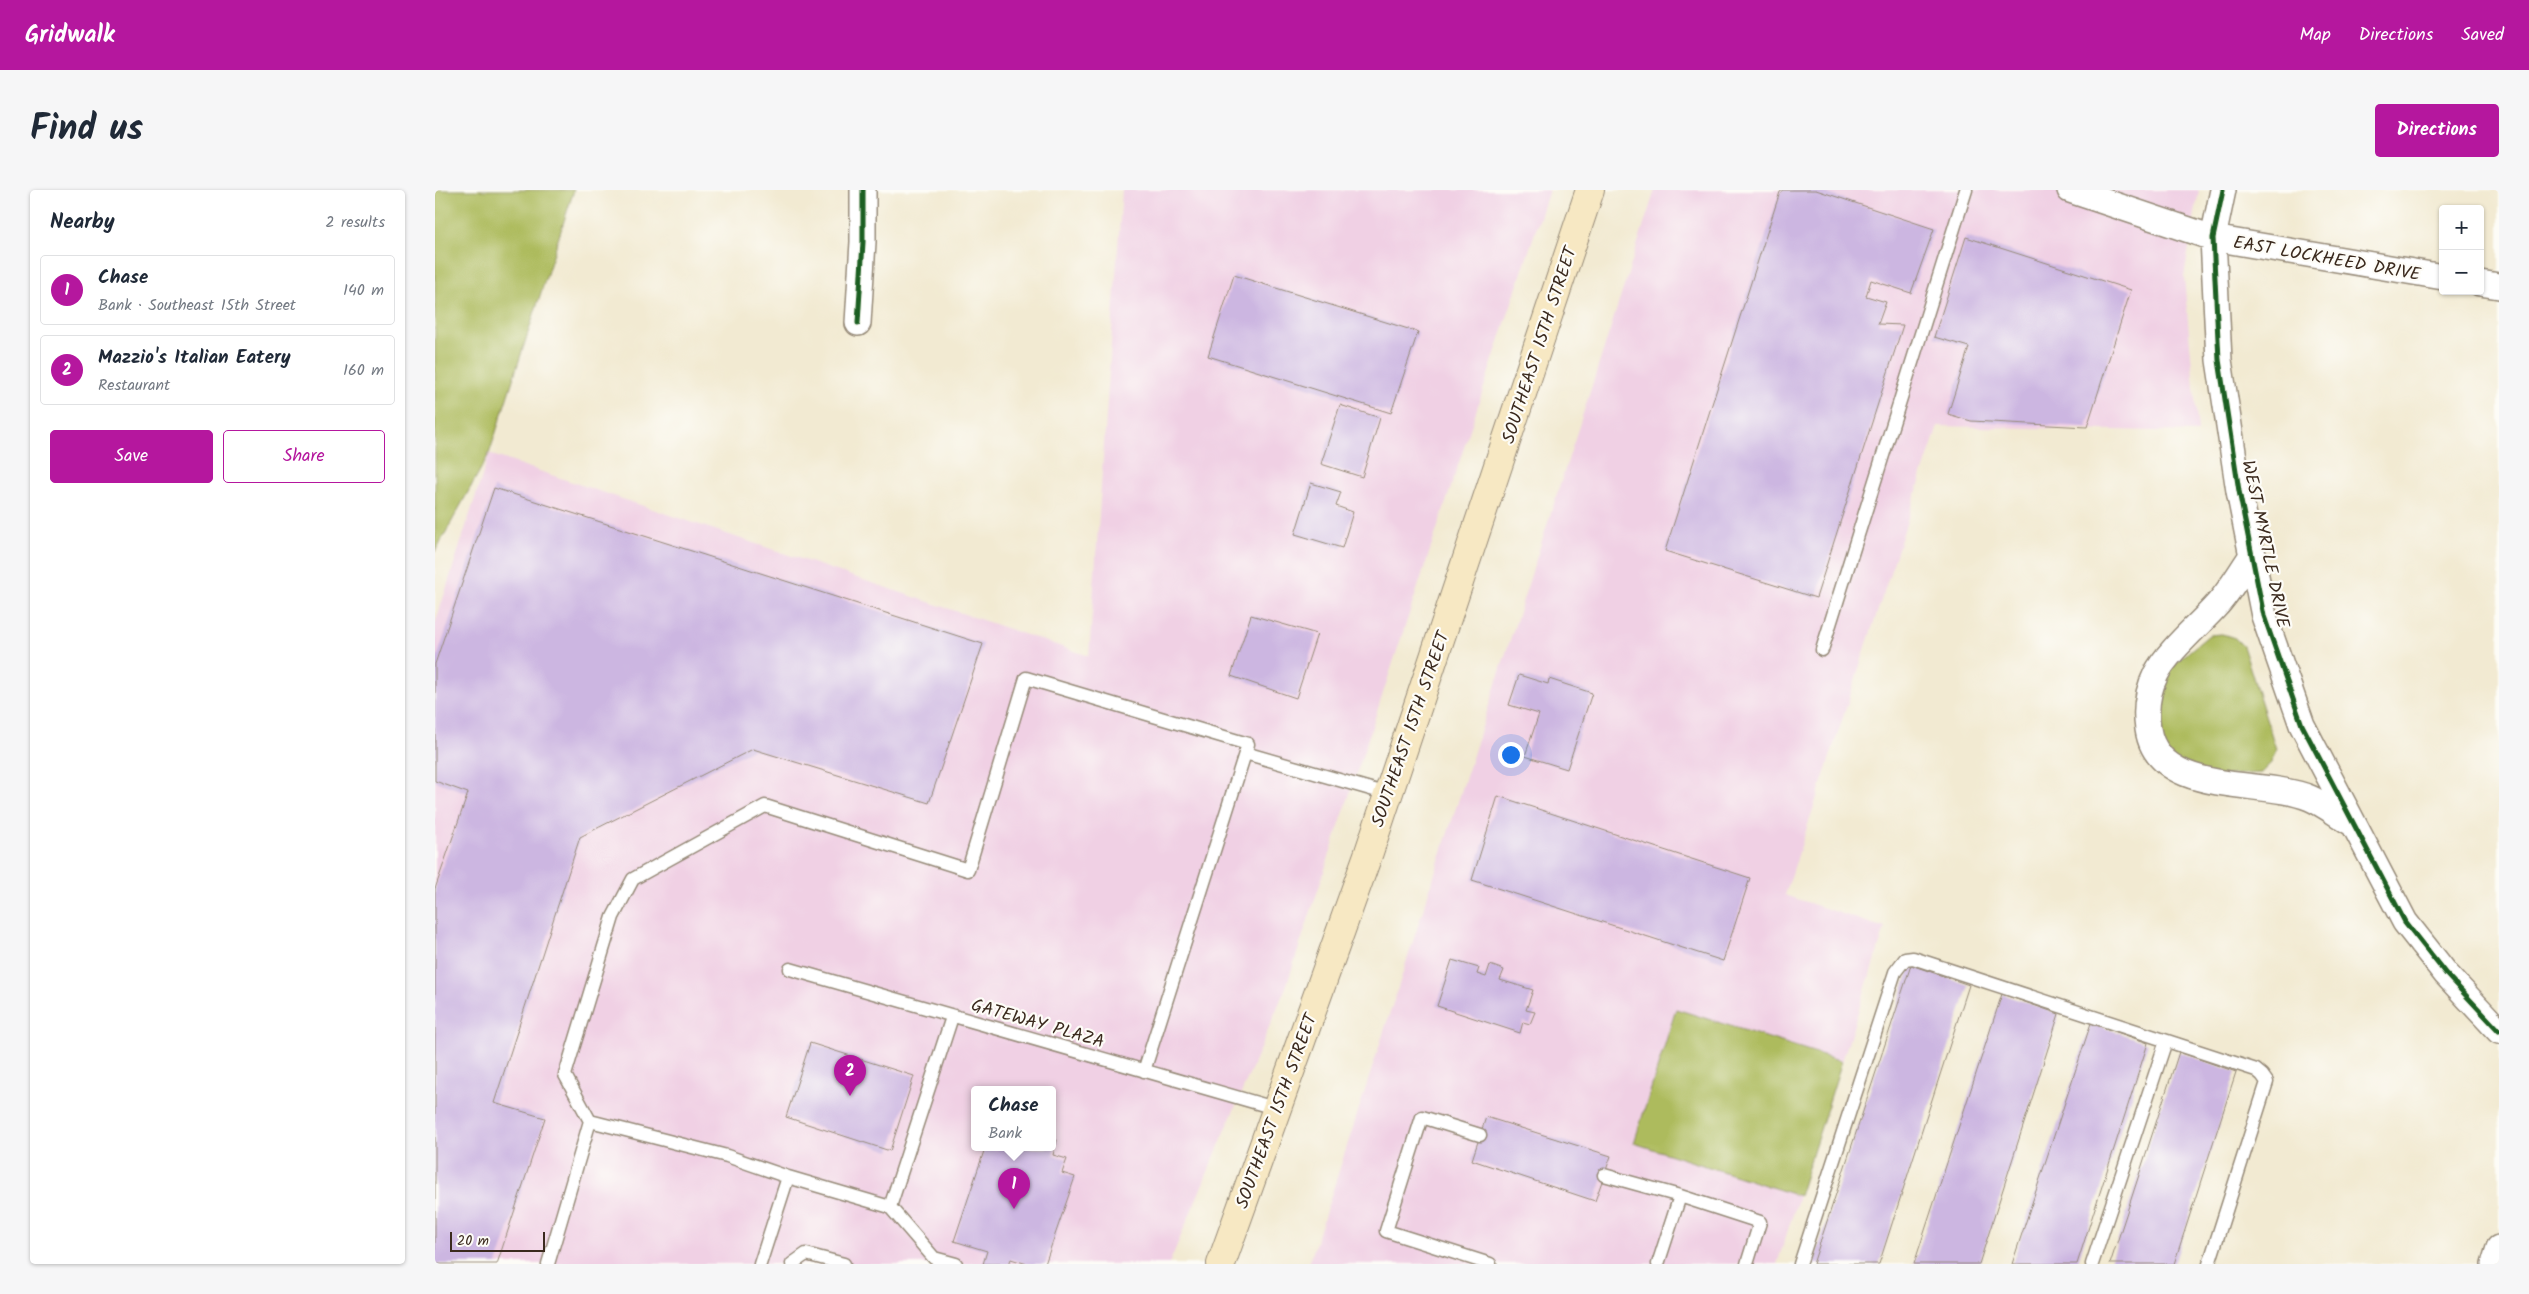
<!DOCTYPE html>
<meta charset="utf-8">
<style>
:root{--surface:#fff;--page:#f6f6f7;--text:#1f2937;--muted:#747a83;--line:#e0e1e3;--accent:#b5179e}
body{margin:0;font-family:Kalam,sans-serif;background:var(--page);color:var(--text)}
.controls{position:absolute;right:15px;top:15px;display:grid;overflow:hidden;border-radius:5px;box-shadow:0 1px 4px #0004}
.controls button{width:45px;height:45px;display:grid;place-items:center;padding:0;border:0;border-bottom:1px solid var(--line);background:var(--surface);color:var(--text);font:25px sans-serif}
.scale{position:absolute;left:15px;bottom:12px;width:95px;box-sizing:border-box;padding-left:5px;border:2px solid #3b2a1e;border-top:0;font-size:14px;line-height:18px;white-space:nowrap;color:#3b2a1e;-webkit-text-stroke:4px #fdfcf7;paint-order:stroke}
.you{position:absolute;left:1075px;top:564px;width:18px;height:18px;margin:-12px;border:4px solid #fff;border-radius:50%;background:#1a73e8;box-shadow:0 0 0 8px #1a73e833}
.badge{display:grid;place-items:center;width:32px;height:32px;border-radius:50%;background:var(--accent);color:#fff;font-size:16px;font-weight:700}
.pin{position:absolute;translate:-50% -41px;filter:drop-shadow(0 1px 2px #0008)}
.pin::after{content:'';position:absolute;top:26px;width:18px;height:15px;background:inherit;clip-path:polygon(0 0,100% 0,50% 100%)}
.popup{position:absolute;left:536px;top:896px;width:85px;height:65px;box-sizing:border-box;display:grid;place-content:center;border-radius:5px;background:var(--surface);filter:drop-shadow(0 1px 4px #0005);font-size:16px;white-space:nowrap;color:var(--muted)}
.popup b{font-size:19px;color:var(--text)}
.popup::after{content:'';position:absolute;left:50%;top:100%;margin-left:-10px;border:10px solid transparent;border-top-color:var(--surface)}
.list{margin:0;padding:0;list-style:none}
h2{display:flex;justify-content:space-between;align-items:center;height:65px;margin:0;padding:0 20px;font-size:21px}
h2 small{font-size:16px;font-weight:400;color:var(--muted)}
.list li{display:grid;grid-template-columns:32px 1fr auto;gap:15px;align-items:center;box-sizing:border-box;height:70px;margin:0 10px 10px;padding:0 10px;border:1px solid var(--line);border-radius:5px}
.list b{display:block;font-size:19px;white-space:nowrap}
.list p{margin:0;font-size:16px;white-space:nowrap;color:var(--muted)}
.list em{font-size:16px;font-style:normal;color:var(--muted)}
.actions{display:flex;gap:10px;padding:15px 20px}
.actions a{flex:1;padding:11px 0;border:1px solid var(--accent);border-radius:5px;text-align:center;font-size:18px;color:var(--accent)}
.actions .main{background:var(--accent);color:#fff}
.map{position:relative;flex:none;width:2064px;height:1074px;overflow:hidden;border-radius:5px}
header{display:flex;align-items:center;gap:30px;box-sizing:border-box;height:70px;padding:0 25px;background:var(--accent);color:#fff}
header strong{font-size:24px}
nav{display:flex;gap:28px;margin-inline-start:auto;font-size:18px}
.intro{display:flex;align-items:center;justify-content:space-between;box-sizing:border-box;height:120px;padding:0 30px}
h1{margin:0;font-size:35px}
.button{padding:12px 22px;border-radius:5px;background:var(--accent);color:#fff;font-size:18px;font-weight:700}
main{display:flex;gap:30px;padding:0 30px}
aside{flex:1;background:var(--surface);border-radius:5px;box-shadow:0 1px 4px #0004}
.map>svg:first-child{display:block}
</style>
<header>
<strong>Gridwalk</strong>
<nav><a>Map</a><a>Directions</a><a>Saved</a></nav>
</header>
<div class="intro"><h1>Find us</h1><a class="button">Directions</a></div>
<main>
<aside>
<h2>Nearby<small>2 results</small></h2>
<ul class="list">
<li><span class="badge">1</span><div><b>Chase</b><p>Bank · Southeast 15th Street</p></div><em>140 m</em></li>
<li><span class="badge">2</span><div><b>Mazzio's Italian Eatery</b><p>Restaurant</p></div><em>160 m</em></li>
</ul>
<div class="actions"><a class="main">Save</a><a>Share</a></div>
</aside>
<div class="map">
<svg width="2064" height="1074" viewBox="0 0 2064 1074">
<rect width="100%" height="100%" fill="#fdfcf7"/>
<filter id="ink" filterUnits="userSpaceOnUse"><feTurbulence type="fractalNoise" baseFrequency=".02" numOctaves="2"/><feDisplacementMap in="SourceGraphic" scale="10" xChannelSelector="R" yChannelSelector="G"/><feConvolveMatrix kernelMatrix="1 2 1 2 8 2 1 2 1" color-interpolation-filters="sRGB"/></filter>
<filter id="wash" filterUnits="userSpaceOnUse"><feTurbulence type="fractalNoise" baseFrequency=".0096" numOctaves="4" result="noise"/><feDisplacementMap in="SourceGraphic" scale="20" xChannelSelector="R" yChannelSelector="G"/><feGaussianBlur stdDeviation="1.12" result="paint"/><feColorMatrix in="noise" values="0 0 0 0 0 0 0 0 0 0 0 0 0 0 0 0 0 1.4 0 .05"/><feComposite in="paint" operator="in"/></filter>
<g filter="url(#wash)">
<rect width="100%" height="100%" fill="#f2ead2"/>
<path fill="#f0d0e4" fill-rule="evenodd" d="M687 0H1114L851 797 734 1074H0V434L54 264 654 466ZM540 900H618V958H540Z
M1220 0H1764L1749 87 1763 242 1503 236 1350 705 1450 738 1342 1074H874Z"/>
<path fill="#adbb5d" stroke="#74723e" d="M0 0H139L54 264 0 362Z
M1787 444 1800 448 1808 456 1841 559 1836 573 1826 583 1779 586 1744 575 1727 556 1719 513 1728 488 1744 470 1774 445Z
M1241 819 1407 871 1364 1006 1199 953Z"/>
<g id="blocks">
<path fill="#ccb6e1" d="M1348 0H1381L1499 39 1476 103 1436 90 1431 106 1451 112 1443 134 1468 135 1381 408 1230 361 1345 2Z
M1531 47 1696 100 1652 237 1536 231 1513 224 1534 157 1499 147Z
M799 85 983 142 956 223 773 166Z
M905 215 945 228 927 287 886 274Z
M876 293 906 302 901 316 918 322 907 358 860 344Z
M59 298 548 454 494 613 318 559 145 647 59 913 110 928 62 1074H0V699L33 603 0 591V474Z
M816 425 882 444 861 508 796 486Z
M1084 485 1113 494 1114 489 1157 503 1132 579 1090 566 1104 524 1074 515Z
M1063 606 1315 688 1288 771 1037 690Z
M1017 770 1044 778 1042 784 1051 787 1055 775 1069 780 1065 790 1098 800 1091 820 1100 822 1095 834 1088 832 1085 843 1002 816Z
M1476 775 1534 795 1444 1074H1378Z
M1567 804 1624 824 1544 1074H1479Z
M1656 833 1713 853 1642 1074H1577Z
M375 853 479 886 455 961 351 927Z
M1744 862 1801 882 1739 1074H1675Z
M1051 927 1176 966 1160 1011 1037 970Z
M618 949 622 950 618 965 632 969 627 983 640 987 610 1074H592L576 1069 574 1074H548L552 1061 519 1051 550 958 561 960 562 958H618Z"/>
</g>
</g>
<g filter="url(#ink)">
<use href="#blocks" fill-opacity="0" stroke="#968a78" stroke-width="1"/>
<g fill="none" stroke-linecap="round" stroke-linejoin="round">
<defs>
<path id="service" d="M1387 460 1531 0
M810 563 953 604
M355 779 843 919
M155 931 292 966 353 987 455 1017 499 1068 521 1074
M1045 945 987 927 951 1041 1055 1074
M1169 985 1245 1006 1223 1074
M1245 1006 1325 1032 1312 1074
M455 1017 517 827
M113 1074 155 931 130 885 178 727 198 689 330 616 533 680 591 488 813 554 709 881
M325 1074 353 987
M357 1074 371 1064 409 1074
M1365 1074 1460 782 1470 769 1478 768 1821 880 1827 885 1832 892 1774 1074
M1657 1074 1731 851"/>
<path id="minor" d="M1635 0 1778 48 2008 87
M1788 0 1778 48 1784 170 1804 301 1829 426 1867 535 1970 732 2011 784 2064 841
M2045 93 2064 96
M423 133 428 52V0
M1818 364C1806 381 1795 401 1781 416 1764 435 1732 462 1721 484 1712 502 1710 520 1713 539 1723 607 1827 588 1875 608 1889 614 1903 625 1917 633
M2059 1074 2064 1058"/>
<path id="secondary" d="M786 1074 934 662 1155 0"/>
</defs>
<use href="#service" stroke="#968a78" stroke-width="15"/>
<use href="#minor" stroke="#968a78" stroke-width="28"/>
<use href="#secondary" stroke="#968a78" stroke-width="30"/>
<use href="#service" stroke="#fff" stroke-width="12"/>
<use href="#minor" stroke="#fff" stroke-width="25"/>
<use href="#secondary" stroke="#f7e8c3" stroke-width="28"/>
<defs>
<path id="cycleway" d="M1788 0 1778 48 1784 170 1804 301 1829 426 1867 535 1970 732 2011 784 2064 841
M423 133 428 52V0"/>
</defs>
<use href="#cycleway" stroke="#fdfcf7" stroke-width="8"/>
<use href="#cycleway" stroke="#1b5e20" stroke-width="5"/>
</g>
</g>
<g text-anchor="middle" stroke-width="4.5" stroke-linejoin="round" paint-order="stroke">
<g font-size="18" fill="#3b2a1e" stroke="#fdfcf7">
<text transform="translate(1892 68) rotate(10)" y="6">EAST LOCKHEED DRIVE</text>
<text transform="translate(1104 155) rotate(-72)" y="6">SOUTHEAST 15TH STREET</text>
<text transform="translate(1831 354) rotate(78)" y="6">WEST MYRTLE DRIVE</text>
<text transform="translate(975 539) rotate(-71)" y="6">SOUTHEAST 15TH STREET</text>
<text transform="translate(603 833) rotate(16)" y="6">GATEWAY PLAZA</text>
<text transform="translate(841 921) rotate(-70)" y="6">SOUTHEAST 15TH STREET</text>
</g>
</g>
</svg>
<div class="controls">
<button>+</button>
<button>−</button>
</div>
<div class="scale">20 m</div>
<div class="you"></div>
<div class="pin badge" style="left:579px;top:1019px">1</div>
<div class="popup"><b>Chase</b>Bank</div>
<div class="pin badge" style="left:415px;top:906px">2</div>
</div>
</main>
